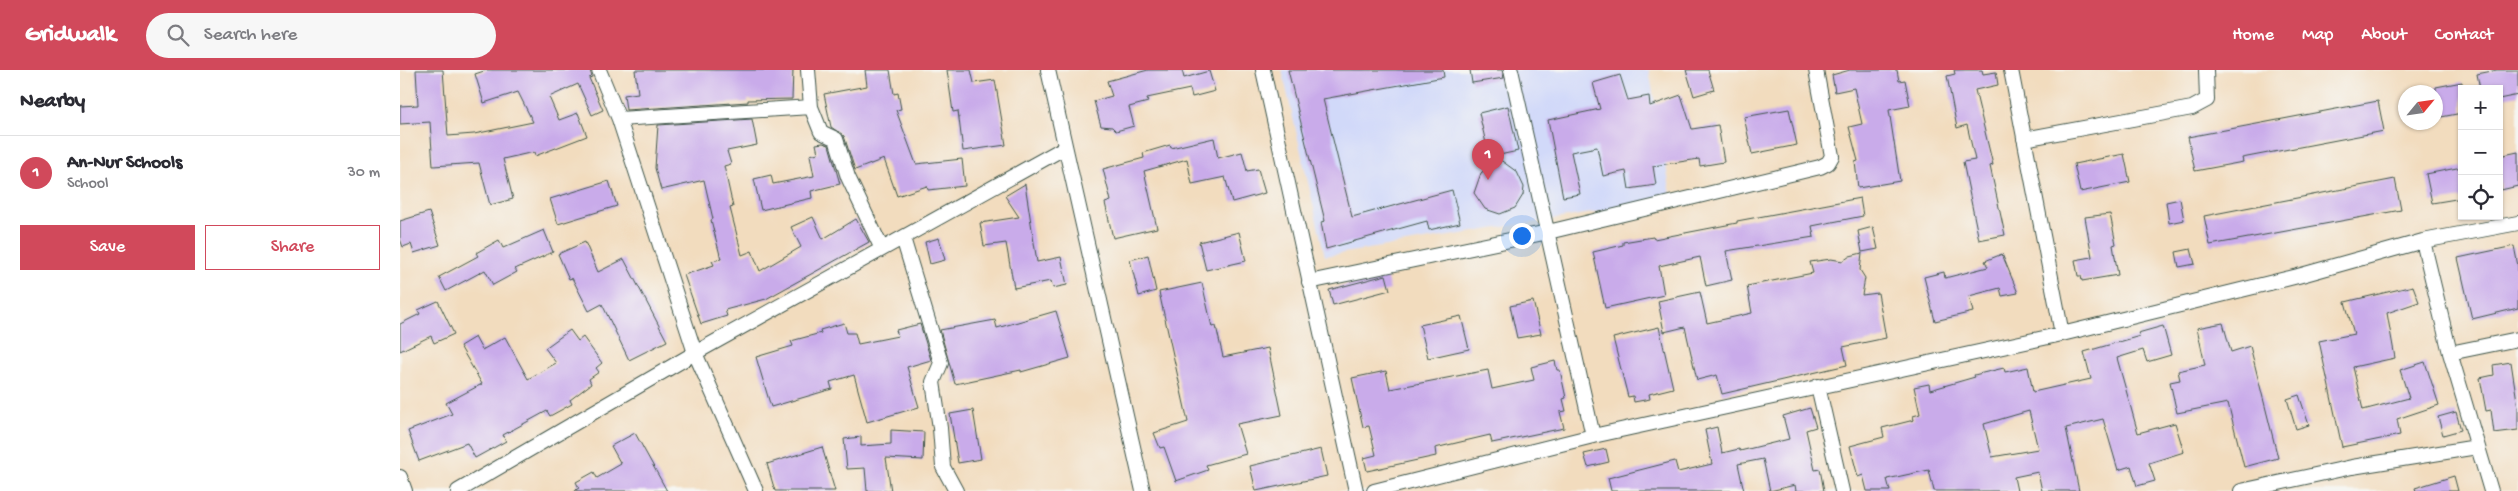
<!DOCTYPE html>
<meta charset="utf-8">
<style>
:root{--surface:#fff;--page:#f7f7f7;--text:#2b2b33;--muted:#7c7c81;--line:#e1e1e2;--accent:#d1495b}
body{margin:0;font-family:"Gochi Hand",sans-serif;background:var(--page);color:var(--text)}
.controls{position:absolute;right:15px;top:15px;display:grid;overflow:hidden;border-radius:0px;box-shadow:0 1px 4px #0004}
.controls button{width:45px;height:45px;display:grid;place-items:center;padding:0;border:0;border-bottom:1px solid var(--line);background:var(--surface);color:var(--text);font:25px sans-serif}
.compass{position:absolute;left:1998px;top:15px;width:45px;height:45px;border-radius:50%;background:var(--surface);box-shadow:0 1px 4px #0004;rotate:61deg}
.you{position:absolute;left:1121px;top:165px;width:18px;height:18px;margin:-12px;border:4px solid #fff;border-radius:50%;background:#1a73e8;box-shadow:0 0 0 8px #1a73e833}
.badge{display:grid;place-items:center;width:32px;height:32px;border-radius:50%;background:var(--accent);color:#fff;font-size:16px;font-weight:700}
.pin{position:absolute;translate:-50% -41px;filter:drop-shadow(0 1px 2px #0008)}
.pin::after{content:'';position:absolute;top:26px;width:18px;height:15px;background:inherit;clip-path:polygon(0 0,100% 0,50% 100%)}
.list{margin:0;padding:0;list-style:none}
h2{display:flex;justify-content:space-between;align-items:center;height:65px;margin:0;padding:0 20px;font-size:21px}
h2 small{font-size:16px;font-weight:400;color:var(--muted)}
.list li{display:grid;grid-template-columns:32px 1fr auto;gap:15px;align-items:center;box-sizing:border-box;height:75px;padding:0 20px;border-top:1px solid var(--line)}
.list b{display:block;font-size:19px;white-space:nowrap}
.list p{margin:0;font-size:16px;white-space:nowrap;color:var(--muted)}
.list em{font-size:16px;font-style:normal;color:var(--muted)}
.actions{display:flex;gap:10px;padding:15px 20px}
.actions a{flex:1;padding:11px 0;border:1px solid var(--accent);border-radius:0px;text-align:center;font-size:18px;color:var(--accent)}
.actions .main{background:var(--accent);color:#fff}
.icon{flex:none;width:28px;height:28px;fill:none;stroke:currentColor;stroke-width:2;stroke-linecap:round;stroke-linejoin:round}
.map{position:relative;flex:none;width:2118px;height:421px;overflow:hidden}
header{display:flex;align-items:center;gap:30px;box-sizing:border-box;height:70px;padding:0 25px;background:var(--accent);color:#fff}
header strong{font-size:24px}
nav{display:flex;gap:28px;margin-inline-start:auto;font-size:18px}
.search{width:350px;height:45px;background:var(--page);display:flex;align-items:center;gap:12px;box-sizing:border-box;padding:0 18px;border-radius:28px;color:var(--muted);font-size:19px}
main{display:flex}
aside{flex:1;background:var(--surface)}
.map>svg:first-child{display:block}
</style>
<header>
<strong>Gridwalk</strong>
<div class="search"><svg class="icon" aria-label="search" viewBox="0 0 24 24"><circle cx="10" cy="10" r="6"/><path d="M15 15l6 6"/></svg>Search here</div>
<nav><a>Home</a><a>Map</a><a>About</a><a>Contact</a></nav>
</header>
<main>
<aside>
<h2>Nearby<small></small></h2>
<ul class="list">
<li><span class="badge">1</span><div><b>An-Nur Schools</b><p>School</p></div><em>30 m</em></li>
</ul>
<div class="actions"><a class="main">Save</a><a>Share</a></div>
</aside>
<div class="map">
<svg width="2118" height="421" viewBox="0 0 2118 421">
<rect width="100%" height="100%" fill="#f6f6f2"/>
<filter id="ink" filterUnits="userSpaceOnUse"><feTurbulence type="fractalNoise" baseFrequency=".02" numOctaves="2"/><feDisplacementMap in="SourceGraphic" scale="10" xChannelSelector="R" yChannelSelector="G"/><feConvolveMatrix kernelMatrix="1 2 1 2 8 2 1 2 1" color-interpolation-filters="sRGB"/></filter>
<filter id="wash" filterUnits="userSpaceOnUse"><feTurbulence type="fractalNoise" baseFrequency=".0096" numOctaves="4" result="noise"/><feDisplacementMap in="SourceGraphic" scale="20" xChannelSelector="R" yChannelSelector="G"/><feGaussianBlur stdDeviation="1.12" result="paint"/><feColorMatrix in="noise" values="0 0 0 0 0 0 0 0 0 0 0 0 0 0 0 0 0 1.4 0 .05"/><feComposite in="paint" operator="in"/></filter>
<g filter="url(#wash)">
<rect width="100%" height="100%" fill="#f2dcbe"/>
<path fill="#d1d9f9" d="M882 0H1249L1272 130 925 186Z"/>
<g id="blocks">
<path fill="#c9abea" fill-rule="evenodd" d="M16 0H43L48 66 74 64 133 52 118 22 84 33 75 4 87 0H190L192 7 189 8 203 40 192 45 178 14 149 27 159 50 178 43 187 66 135 86 134 82 103 89 113 129 90 135 79 93 33 96 30 52 0 54V36L18 35Z
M235 0H393L392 29 348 30V32L226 40 224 25 238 23Z
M465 0H490L494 24 498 23 501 39 496 40 516 94 562 89 565 116 528 120 527 116 497 126 484 89 455 100 444 66 431 57 424 24 467 16Z
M547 0H571L574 13 595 10 606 75 563 81 558 41 553 42Z
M748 0H782L784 8 809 1 815 21 792 27 790 19 747 28 748 32 729 37 734 56 716 61 712 57 701 56 694 31 712 26 707 11Z
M888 0H1043L1044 7 923 29 952 147 1052 120 1060 153 1029 160 1027 151 926 179 921 152 925 151Z
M1070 0H1102L1104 8 1072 13Z
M1286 0H1308L1314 20 1294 26Z
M1450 0H1497L1499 11 1505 10 1510 36 1489 40 1500 111 1458 118 1455 92 1458 91 1449 57 1462 54 1454 18 1435 22 1432 5Z
M1554 0H1582L1583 4 1596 2 1598 15 1575 20 1593 95 1590 96 1605 165 1579 170 1563 92 1575 90 1567 55 1557 58 1547 6 1555 4Z
M2097 0H2118V25L2099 29V19H2080L2077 4Z
M1220 5 1228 30 1249 26 1250 36 1281 25 1292 59 1318 55 1324 92 1300 96 1299 89 1253 96 1256 115 1229 119 1226 101 1203 106 1197 77 1171 82 1180 124 1163 127 1148 50 1200 39 1193 13Z
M2062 12V43L2036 48V17Z
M1978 31 1984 61 1842 88 1843 92 1795 101 1788 67Z
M1108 36 1118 81 1095 86 1117 102 1124 117 1123 125 1115 138 1100 144 1085 139 1074 123 1081 103 1091 95 1079 43Z
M1389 39 1397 75 1352 84 1344 47Z
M352 49 357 75 327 81 331 94 324 96 333 137 330 138 342 185 352 181 360 201 401 177 391 157 413 147 423 169 456 149 469 172 366 229 325 240 327 246 301 254 284 205 314 195 312 191 321 189 311 150 313 149 304 110 261 120 255 98 258 55Z
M814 68 818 88 842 82 847 101 858 99 865 123 832 132 825 107 792 114 787 89 744 101 757 158 713 168 705 133 711 131 703 99 744 88 743 83 770 75 771 78Z
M423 73 429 75 440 114 411 121 412 128 361 140 354 109 371 105 373 114 414 106 410 85 418 83 416 74Z
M2118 82V116L2101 120 2099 86Z
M1724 84 1730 112 1680 122 1674 94Z
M2062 97V128L2032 133 2026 104Z
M1995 109 2001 140 1810 175 1804 146Z
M209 111 217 136 158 154 150 129Z
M625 114 637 192 661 187 667 215 653 218 651 211 614 218 606 173 584 176 580 153 619 147 605 126Z
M1460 128 1463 146 1412 156 1414 167 1326 181 1332 210 1306 216 1300 187 1259 196 1264 225 1205 238 1193 182 1223 175V172L1253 167 1254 169 1337 153V151Z
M1780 129 1784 150 1769 153 1766 132Z
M29 142 40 175 14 183 11 174 3 177 0 169V151Z
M1710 144 1716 174 1713 175 1718 205 1682 211 1681 206H1678L1675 190 1692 187 1685 147Z
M1473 157 1478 179 1462 182 1458 161Z
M144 160 153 182 115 199 117 202 93 215 85 200 46 221 39 207 78 186 76 183 99 170 103 178Z
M839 162 846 191 806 200 799 172Z
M539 168 545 190 530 194 525 172Z
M185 172 198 202 224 189 267 271 229 290 202 234 189 241 172 208 169 209 158 184Z
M2114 176 2118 196V238L2072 249 2058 188Z
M1791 179 1795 194 1779 197 1776 182Z
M1462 183 1460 200 1465 208 1462 225 1478 223 1486 268 1443 277 1447 295 1322 324 1317 305 1297 310 1285 257 1264 262 1258 231 1300 222 1307 253 1352 243 1347 216 1413 203 1410 192 1431 189 1443 191 1450 186Z
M1602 184 1618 223 1602 226 1600 218 1569 226 1573 242 1535 251 1524 207 1544 202 1545 208 1588 197 1585 191Z
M748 185 756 221 739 226 730 190Z
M986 205 990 220 933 235 929 220Z
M802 213 812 257 816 256 823 287 868 278 882 345 837 354 846 384 806 395 808 400 776 411 764 377 760 378 754 363 788 352 759 222Z
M2013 216 2019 232 1987 243 1995 288 1953 297 1963 340 2009 328 2000 300 2025 292 2039 335 1997 349 2000 365 1942 377 1919 271 1954 264 1945 232Z
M38 231 54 264 34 273 31 266 0 281V254L20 244 18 240Z
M1133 231 1141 264 1117 268 1110 236Z
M656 241 670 288 621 302V300L555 314 540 260 595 250 597 258Z
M1061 246 1069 279 1028 288 1020 255Z
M444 253 447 263H455L458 274 498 266 496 260 520 254 531 290 507 297 519 337 467 352 454 305 430 312 432 319 371 337 356 287 393 276 391 271 421 263 420 260Z
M1823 253 1831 282 1850 276 1878 388 1844 397 1828 333 1777 343 1770 312 1780 310 1778 301 1805 295 1797 258Z
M1763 256 1771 285 1747 292 1743 280 1717 288 1738 363 1775 353 1784 382 1749 393 1755 411 1737 416 1731 396 1718 400 1703 349 1666 358 1679 421H1642L1638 402 1614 407 1617 421H1534L1529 400 1487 409 1490 421H1467L1463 405 1458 407 1450 376 1484 367 1482 358 1514 350 1513 346 1520 344 1514 317 1529 314 1530 320 1575 307 1574 305 1604 298 1605 302 1628 297 1633 322 1691 309 1684 282 1740 266 1738 263ZM1629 341 1638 379 1592 387 1584 354Z
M1259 257 1273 318 1249 324 1250 329 1234 332 1233 326 1228 327 1213 268Z
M170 260 178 271 183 267 202 293 196 298 199 302 189 309 191 314 170 330 172 334 150 346 147 341 103 365 106 371 75 388 67 373 19 391 8 361 52 344 46 333 82 314 60 276 75 267 82 280 105 267 128 309 156 293 145 278Z
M1155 291 1157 300H1160L1166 328 1163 329 1166 341 1160 342 1164 358 1092 373 1090 365 1035 378 1036 386 967 401 964 388 976 385 969 356 963 357 952 308 986 301 990 319 1088 300 1092 319 1134 310 1131 297Z
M2111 292 2118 338V360L2094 363 2091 340 2086 341 2080 308 2094 305 2093 295Z
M1899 325 1909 355 1896 359 1887 329Z
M1410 338 1416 357 1406 360 1415 400 1420 399 1424 421H1396L1395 415 1370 421 1363 389 1338 394 1344 421H1211L1208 408 1275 391 1278 402 1312 394 1305 360 1317 357 1322 383 1339 379 1340 381 1389 369 1383 346Z
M573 340 581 389 558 393 550 344Z
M2056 342 2061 360 2043 365 2038 347Z
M491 360 524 362 523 390 486 388 491 421H467L465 398 447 399 444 369 461 367V376L491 374Z
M235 363 267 421H174L179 418 176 412 194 402 197 408 221 394 211 376Z
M422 377 435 421H375L367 394Z
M921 379 927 406 856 421 850 396Z
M1206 379 1209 392 1188 397 1184 384Z
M2054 406 2058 421H2016L2015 418Z"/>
</g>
</g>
<g filter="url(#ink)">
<use href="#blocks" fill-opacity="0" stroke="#3f5549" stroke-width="1"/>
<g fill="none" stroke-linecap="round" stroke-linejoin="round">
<defs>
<path id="minor" d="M199 0 219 49 295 283 356 421
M408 0 411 37 421 62 436 69 448 107 482 179
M648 0 743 421
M863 0 956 421
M1111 0 1193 366
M1611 0 1662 264
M219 49 411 37
M1624 69 1792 38 1807 30 1806 0
M503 168 541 293 533 312 540 358 543 397 556 421
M2023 171 2050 283 2091 421
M909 212 1148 162 1420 97 1428 93 1432 86 1416 0
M2050 283 2118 269
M1418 316 1442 421
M0 407 5 421
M58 421 295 283 664 78
M974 421 1193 366 1662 264 1898 206 2023 171 2118 153
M1841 421 1952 397 2077 377"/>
</defs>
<use href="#minor" stroke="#3f5549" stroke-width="16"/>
<use href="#minor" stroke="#fff" stroke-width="14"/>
</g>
</g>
</svg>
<div class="controls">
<button>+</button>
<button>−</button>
<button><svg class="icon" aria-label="locate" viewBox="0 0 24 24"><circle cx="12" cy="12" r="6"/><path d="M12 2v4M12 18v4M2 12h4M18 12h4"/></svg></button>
</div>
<svg class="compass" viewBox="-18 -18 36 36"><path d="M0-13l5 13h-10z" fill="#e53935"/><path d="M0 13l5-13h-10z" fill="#7c7c81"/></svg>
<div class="you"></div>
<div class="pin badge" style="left:1088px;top:110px">1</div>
</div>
</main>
